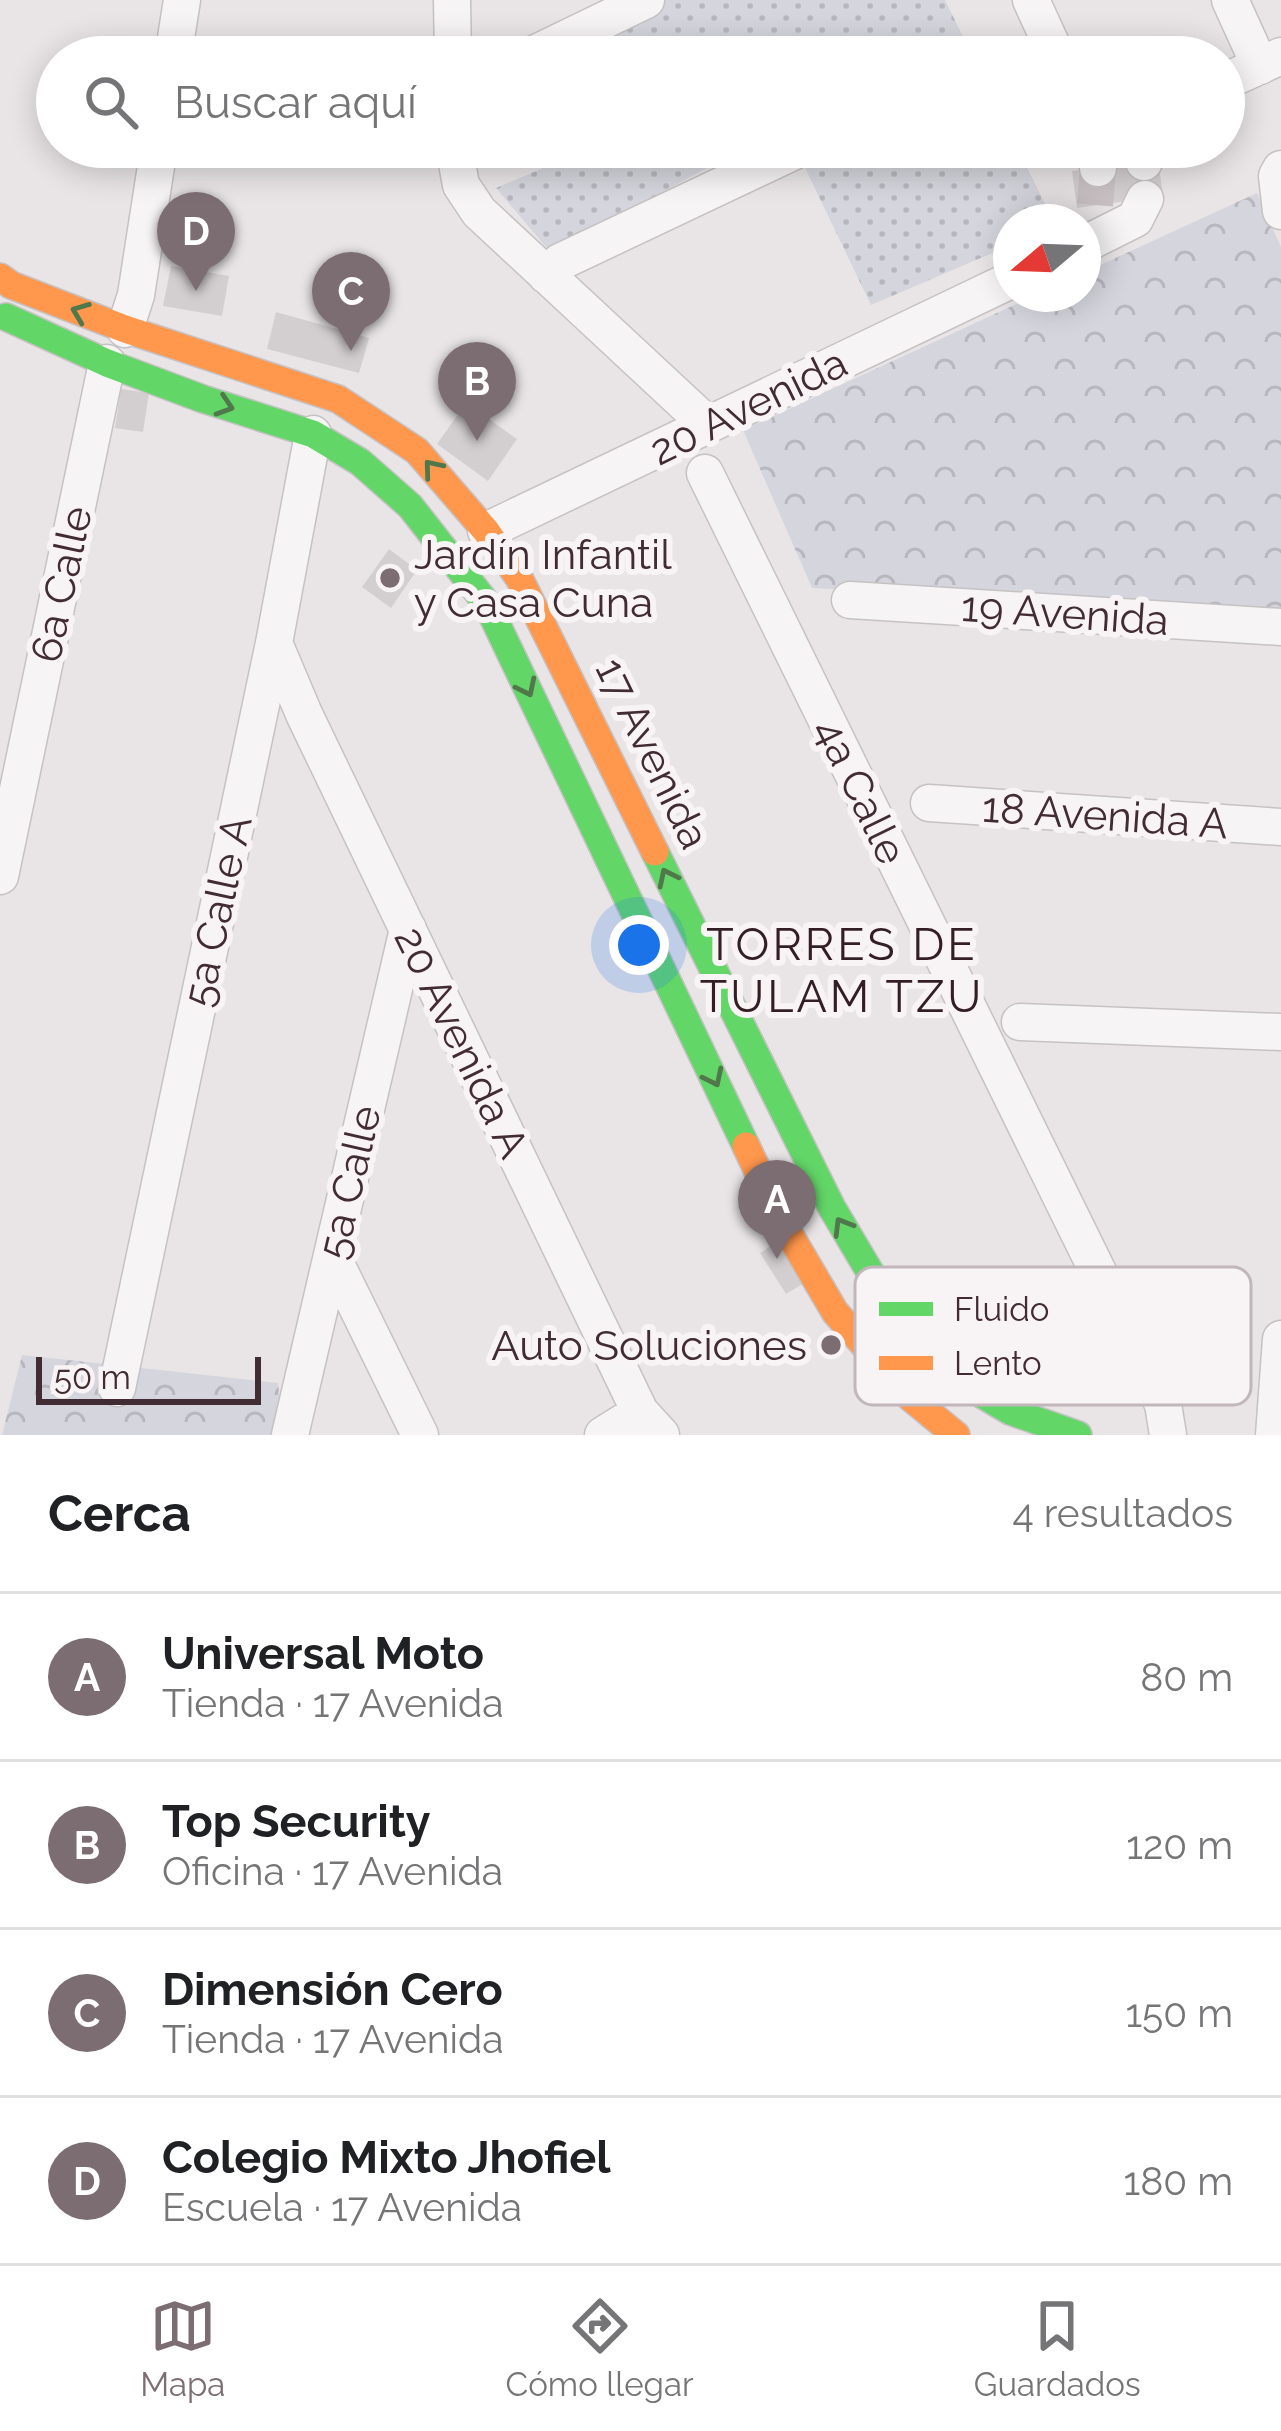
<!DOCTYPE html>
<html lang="es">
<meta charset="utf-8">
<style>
:root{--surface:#fff;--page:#f2f2f2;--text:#202124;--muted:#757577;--line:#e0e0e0;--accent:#7c6d72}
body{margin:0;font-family:Raleway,sans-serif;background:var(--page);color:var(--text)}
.compass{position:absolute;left:993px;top:204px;width:108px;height:108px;border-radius:50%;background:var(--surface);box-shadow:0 6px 30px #0003;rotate:251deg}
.scale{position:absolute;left:36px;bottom:30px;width:225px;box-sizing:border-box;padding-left:12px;border:6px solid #422c33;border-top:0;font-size:33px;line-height:42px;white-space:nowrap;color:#422c33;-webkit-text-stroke:9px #f8f3f5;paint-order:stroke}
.you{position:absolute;left:639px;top:945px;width:42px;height:42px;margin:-30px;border:9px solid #fff;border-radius:50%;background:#1a73e8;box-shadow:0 0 0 18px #1a73e833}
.badge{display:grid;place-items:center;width:78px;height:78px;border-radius:50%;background:var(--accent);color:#fff;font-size:39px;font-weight:700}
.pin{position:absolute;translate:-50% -99px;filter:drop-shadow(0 3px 6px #0008)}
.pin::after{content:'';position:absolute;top:63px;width:42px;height:36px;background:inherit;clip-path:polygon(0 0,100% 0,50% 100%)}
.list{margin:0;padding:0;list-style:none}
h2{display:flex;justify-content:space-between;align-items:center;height:156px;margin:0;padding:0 48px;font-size:51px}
h2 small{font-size:39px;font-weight:400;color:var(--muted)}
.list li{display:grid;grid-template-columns:78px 1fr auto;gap:36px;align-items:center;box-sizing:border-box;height:168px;padding:0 48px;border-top:3px solid var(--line)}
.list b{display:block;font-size:45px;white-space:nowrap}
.list p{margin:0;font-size:39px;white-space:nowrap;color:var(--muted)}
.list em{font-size:39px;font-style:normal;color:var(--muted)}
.icon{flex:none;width:66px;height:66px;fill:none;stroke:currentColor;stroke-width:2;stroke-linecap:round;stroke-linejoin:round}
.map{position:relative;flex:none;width:1281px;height:1435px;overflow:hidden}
.search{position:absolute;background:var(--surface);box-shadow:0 6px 30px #0003;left:36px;right:36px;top:36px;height:132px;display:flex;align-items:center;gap:30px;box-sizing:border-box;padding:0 42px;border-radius:66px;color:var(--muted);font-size:45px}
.sheet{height:828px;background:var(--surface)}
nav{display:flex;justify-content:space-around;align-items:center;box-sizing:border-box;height:168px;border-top:3px solid var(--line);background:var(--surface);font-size:33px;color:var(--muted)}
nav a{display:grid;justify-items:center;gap:6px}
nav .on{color:var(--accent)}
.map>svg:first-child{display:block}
</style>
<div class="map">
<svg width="1281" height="1435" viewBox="0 0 1281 1435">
<defs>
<pattern id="grass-dots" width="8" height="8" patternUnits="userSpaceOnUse" patternTransform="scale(3)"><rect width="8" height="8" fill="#d5d5dd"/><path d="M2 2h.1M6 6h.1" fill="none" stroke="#b8b7be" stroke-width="1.8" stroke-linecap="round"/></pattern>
<pattern id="forest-crowns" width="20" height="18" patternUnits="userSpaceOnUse" patternTransform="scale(3)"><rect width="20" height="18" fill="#d5d5dd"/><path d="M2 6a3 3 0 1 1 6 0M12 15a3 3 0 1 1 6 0" fill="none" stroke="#b8b7be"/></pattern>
</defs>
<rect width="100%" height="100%" fill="#e9e5e7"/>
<path fill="url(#grass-dots)" d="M647 0H945L973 57H558Z
M593 147H744L552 254 496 188Z
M795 147H1017L1054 222H1011V245L871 305Z"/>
<path fill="url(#forest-crowns)" d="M1257 193 1281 247V611L812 588 743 430 1038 294H1083V273Z
M22 1355 278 1383 284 1435H2Z"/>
<path fill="#d3ced0" d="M1158 160 1163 196 1077 208 1072 171Z
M171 266 229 276 222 316 163 306Z
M276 312 369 338 359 373 267 349Z
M121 389 149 393 143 432 115 428Z
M466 403 517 439 488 481 437 444Z
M389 549 417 570 391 608 362 587Z
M778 1241 804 1283 786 1294 760 1253Z"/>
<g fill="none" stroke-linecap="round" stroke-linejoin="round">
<path stroke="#c8c0c3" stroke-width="36" stroke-dasharray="36 18" stroke-linecap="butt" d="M1095 205 1098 168"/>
<defs>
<path id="street" d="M452 0 453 57
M1031 0 1057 57
M1230 0 1260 66
M173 57 182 0
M528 57 646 0
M1224 82 1281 56
M454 147 461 185 479 212 708 425
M1096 147 1098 168
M1143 147 1144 162
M1281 169 1277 176 1281 211
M1083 245 1135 219 1145 199
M546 275 560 262 803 147
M125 329 136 295 159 147
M705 473 1163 1404 1168 1435
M486 531 1011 280
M850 600 1281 627
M274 643 304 714 640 1412 661 1435
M929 803 1281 827
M0 876 107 363
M1020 1022 1281 1032
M332 1256 420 1435
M117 1388 274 643 313 434
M290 1435 408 929
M603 1435 640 1412
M1274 1435 1281 1339"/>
<path id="fast" d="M6 317 107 363 203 399 313 434 360 462 410 506 487 604 746 1146
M655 852 832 1208 895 1314 926 1353 963 1383 1010 1411 1078 1435"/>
<path id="slow" d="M0 277 11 285 125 329 338 399 417 451 486 531 519 578 655 852
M746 1146 781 1220 835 1312 911 1398 956 1435"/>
</defs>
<use href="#street" stroke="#c6c2c4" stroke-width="39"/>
<use href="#fast" stroke="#c6c2c4" stroke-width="30"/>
<use href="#slow" stroke="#c6c2c4" stroke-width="30"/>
<use href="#street" stroke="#f6f4f5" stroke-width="36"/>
<use href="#fast" stroke="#63d668" stroke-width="27"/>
<use href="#slow" stroke="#ff974d" stroke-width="27"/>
</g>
<defs><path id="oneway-chevron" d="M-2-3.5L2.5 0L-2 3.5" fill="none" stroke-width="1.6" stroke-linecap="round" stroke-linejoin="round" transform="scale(3)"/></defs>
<g stroke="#51784b">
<use href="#oneway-chevron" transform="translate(80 312) rotate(-159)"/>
<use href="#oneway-chevron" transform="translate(225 406) rotate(18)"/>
<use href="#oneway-chevron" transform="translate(432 468) rotate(-130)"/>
<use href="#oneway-chevron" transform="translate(527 688) rotate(64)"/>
<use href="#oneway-chevron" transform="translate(667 877) rotate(-116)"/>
<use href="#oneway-chevron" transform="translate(714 1078) rotate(64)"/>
<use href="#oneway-chevron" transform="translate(842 1226) rotate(-121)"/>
</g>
<g fill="#7c6d72" stroke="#f8f3f5" stroke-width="4.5">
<circle cx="390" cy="578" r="12"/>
<circle cx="831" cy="1345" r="12"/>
</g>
<g text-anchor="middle" stroke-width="12" stroke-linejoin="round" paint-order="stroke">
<g font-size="42" fill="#422c33" stroke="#f8f3f5">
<text transform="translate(748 406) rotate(-26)" y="15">20 Avenida</text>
<text transform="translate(61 584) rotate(-78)" y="15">6a Calle</text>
<text transform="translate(1065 613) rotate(4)" y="15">19 Avenida</text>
<text transform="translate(653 753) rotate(64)" y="15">17 Avenida</text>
<text transform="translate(861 791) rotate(64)" y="15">4a Calle</text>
<text transform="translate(1105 815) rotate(4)" y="15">18 Avenida A</text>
<text transform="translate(217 911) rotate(-78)" y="15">5a Calle A</text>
<text transform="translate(462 1042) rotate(64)" y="15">20 Avenida A</text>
<text transform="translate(349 1182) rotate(-77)" y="15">5a Calle</text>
</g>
<g font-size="42" fill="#422c33" stroke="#f8f3f5" text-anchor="start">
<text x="414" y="569">Jardín Infantil<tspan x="414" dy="48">y Casa Cuna</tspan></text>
<text x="807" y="1360" text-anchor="end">Auto Soluciones</text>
</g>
<g font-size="45" letter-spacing="3" fill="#331e24" stroke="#f8f3f5">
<text x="842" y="960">TORRES DE<tspan x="842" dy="52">TULAM TZU</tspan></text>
</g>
</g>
<rect x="855" y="1267" width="396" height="138" rx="18" fill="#f8f3f5" stroke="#c1b7bb" stroke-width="3"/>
<rect x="879" y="1302" width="54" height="14" fill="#63d668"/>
<rect x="879" y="1356" width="54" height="14" fill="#ff974d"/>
<g font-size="33" fill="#422c33">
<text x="954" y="1321">Fluido</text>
<text x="954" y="1375">Lento</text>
</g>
</svg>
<svg class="compass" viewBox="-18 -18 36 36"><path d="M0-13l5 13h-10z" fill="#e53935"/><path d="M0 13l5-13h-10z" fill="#757577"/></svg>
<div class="scale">50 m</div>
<div class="you"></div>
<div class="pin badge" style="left:777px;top:1259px">A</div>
<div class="pin badge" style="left:477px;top:441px">B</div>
<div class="pin badge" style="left:351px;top:351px">C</div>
<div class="pin badge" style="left:196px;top:291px">D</div>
<div class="search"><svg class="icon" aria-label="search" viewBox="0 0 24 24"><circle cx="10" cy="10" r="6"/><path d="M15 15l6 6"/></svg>Buscar aquí</div>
</div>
<section class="sheet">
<h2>Cerca<small>4 resultados</small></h2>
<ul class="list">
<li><span class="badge">A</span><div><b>Universal Moto</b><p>Tienda · 17 Avenida</p></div><em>80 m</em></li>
<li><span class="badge">B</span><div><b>Top Security</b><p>Oficina · 17 Avenida</p></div><em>120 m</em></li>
<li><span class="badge">C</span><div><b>Dimensión Cero</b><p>Tienda · 17 Avenida</p></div><em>150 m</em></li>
<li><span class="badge">D</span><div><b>Colegio Mixto Jhofiel</b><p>Escuela · 17 Avenida</p></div><em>180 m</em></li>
</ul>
</section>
<nav>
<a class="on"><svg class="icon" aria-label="map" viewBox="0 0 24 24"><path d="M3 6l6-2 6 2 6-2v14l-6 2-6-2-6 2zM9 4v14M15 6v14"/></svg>Mapa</a>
<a><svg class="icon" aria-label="directions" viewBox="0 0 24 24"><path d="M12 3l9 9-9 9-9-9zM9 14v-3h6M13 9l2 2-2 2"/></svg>Cómo llegar</a>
<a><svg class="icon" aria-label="saved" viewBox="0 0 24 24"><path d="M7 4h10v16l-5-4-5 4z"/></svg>Guardados</a>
</nav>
